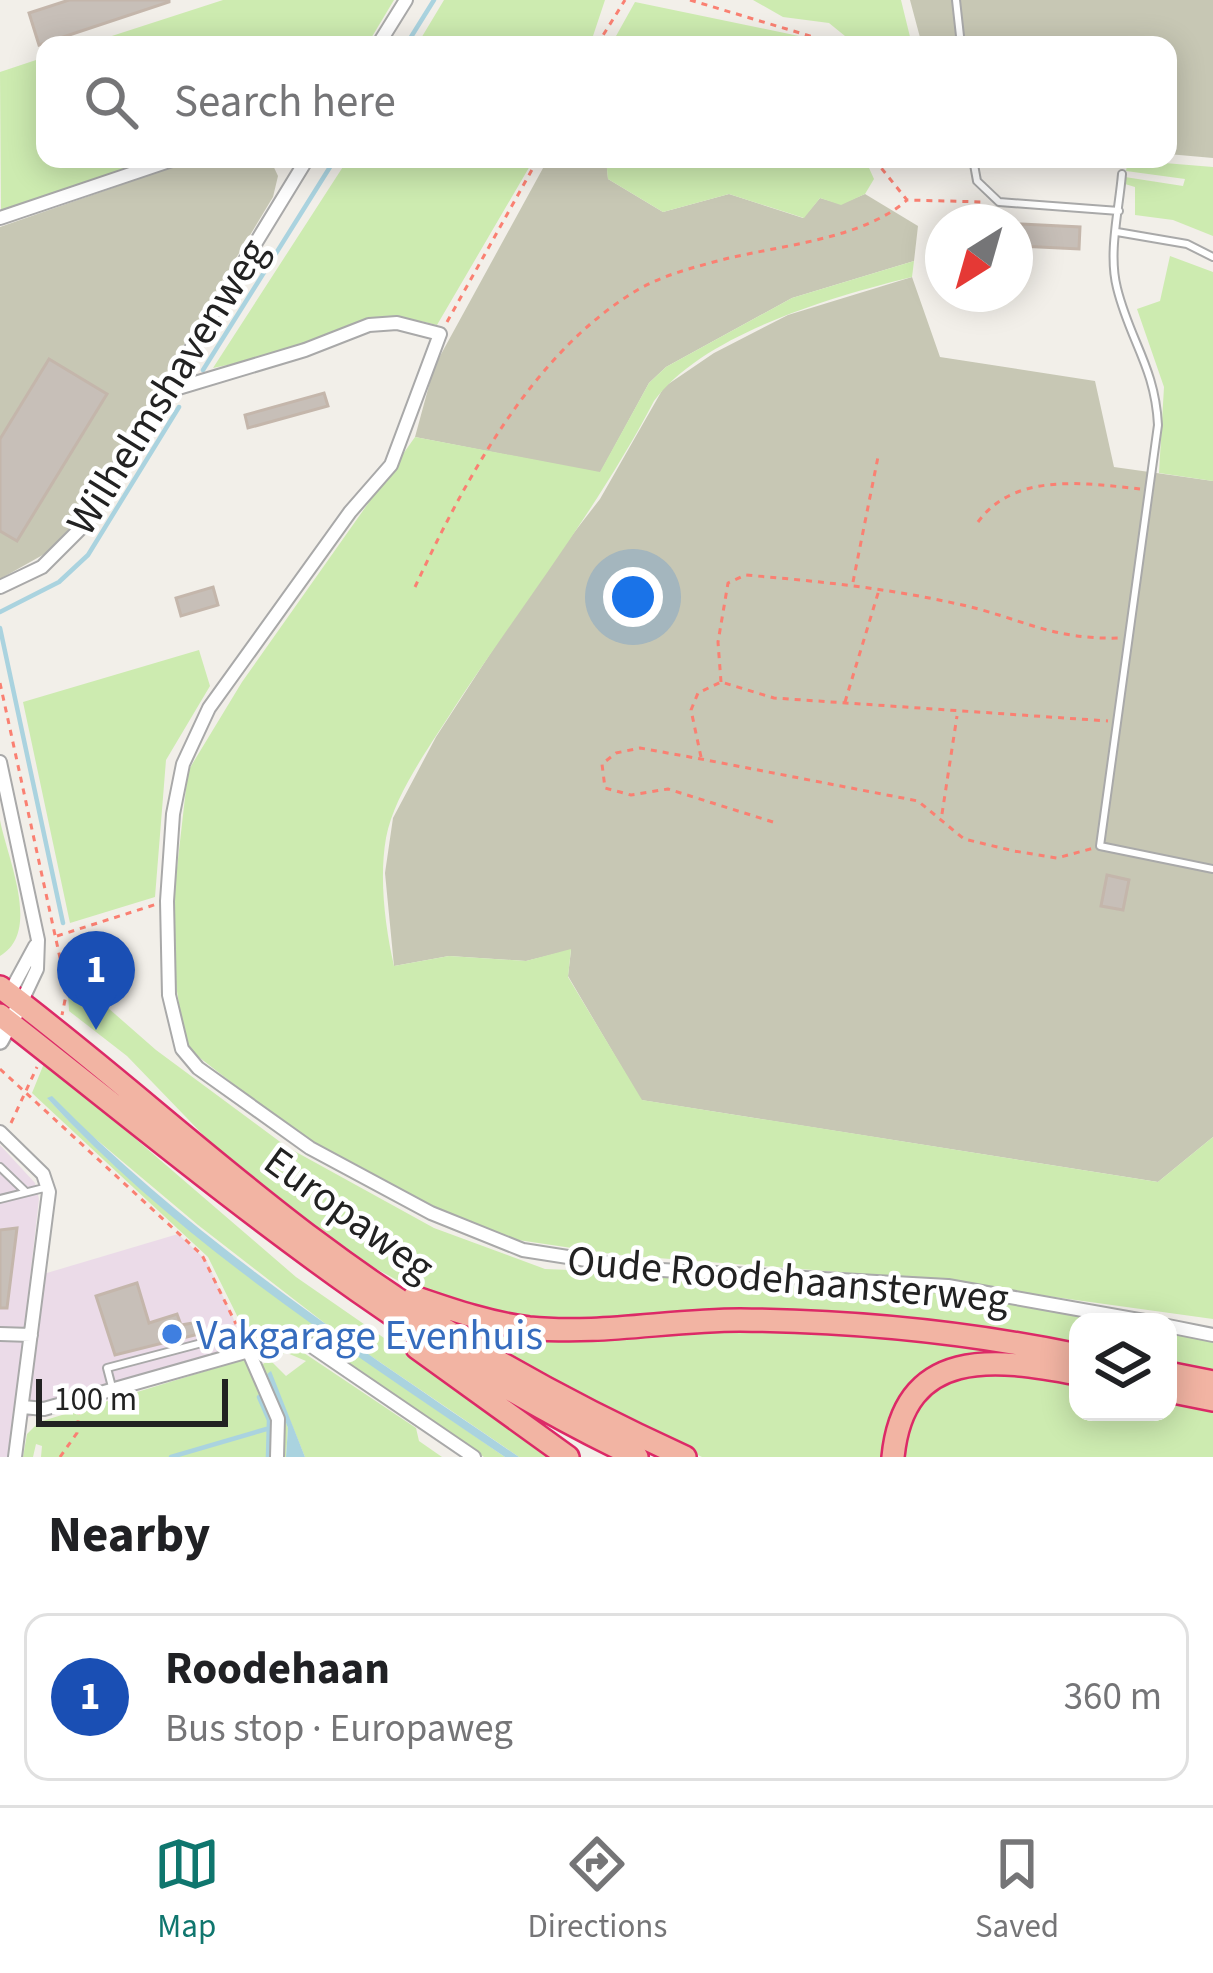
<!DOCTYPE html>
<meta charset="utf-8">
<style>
:root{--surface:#fff;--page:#f2f2f2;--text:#202124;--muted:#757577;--line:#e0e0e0;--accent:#0f766e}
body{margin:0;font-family:"Source Sans 3",sans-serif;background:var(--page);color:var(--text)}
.controls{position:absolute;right:36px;bottom:36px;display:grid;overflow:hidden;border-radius:24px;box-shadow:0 6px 30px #0003}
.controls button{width:108px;height:108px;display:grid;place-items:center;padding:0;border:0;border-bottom:3px solid var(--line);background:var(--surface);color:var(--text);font:60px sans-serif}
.compass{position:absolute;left:925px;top:204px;width:108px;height:108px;border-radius:50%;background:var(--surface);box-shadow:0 6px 30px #0003;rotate:217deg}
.scale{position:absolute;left:36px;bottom:30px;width:192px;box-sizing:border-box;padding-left:12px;border:6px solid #222;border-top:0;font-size:33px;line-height:42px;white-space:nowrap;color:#222;-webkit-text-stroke:9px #fff;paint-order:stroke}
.you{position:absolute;left:633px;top:597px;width:42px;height:42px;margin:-30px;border:9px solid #fff;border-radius:50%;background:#1a73e8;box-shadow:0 0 0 18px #1a73e833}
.badge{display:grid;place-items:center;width:78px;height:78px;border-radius:50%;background:var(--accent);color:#fff;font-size:39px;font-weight:700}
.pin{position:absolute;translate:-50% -99px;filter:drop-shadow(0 3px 6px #0008)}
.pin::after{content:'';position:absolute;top:63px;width:42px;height:36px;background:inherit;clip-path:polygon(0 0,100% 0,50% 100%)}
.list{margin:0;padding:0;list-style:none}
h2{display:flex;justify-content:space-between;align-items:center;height:156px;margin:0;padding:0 48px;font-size:51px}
h2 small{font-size:39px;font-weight:400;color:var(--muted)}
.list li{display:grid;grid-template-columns:78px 1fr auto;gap:36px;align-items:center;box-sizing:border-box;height:168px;margin:0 24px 24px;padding:0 24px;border:3px solid var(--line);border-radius:24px}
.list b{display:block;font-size:45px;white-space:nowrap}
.list p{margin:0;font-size:39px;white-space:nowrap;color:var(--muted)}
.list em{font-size:39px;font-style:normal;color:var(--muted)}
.icon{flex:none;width:66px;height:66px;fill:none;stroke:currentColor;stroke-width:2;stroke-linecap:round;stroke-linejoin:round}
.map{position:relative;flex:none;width:1213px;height:1457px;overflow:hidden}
.search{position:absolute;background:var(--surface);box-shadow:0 6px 30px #0003;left:36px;right:36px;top:36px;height:132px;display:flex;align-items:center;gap:30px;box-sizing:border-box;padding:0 42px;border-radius:24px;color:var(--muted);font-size:45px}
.sheet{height:348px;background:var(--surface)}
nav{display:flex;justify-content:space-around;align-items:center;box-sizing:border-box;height:168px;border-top:3px solid var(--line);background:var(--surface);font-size:33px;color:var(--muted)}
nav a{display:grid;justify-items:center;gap:6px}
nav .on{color:var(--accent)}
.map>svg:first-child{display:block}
</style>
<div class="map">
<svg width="1213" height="1457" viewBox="0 0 1213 1457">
<rect width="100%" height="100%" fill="#f2efe9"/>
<path fill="#ebdbe8" d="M0 1145 35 1183 39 1199 30 1278 178 1234 206 1260 249 1352 13 1422 8 1457H0Z"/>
<path fill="#c7c7b4" d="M910 0H1213V158L1168 154V45H922Z
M196 159H270L278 176 273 197 79 518 48 552 0 579V227Z
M548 159H606L608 179 663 212 729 194 803 218 820 198 841 204 865 194 918 226 914 261 792 298 666 367 649 383 600 473 415 437 434 367Z
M912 277 940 357 1095 381 1114 467 1213 481V1137L1158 1182 641 1100 568 976 571 950 526 961 449 956 394 966 385 873 393 818 436 737 542 574 600 499 664 387 714 353 788 315Z"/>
<path fill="#cdebb0" d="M223 0H394L367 45H84Z
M444 0H605L590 45H417Z
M753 0H901L912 45H856L829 23 783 17Z
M635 2 818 40 827 45H611Z
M45 57V159H158L1 211 0 72Z
M348 159H534L437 325C373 309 355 327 298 348 271 358 241 362 213 368Z
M606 159H865L874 179 865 194 841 205 820 198 804 218 729 194 663 212 608 179Z
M1128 160 1213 167V236L1173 220 1135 215V187L1125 184V177L1183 186 1185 179 1126 171Z
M1170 256 1213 272V481L1159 473 1164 387 1137 309 1160 301Z
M914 261 912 277C834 296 703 334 654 401 597 510 521 606 454 708 431 745 394 794 386 838 379 878 385 926 394 966L449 956 526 961 571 949 568 977 642 1100 1158 1182 1213 1137V1319L916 1278 619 1255 518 1240 437 1210 308 1142 191 1051 184 1037 175 978 172 912 188 771 242 682 415 437 600 472 649 383 666 367 792 298Z
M199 650 210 686 166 760 155 897 70 923 23 702Z
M0 820C7 858 42 932 0 956Z
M67 972 156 1050 287 1147 434 1228 545 1269 865 1282 1003 1298 1127 1322H1078V1350L994 1334 538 1323 415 1290 362 1261 268 1190 210 1142 127 1056 69 1011Z
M45 1061 296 1277 556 1457H519L340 1335 198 1225 47 1098C180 1240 346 1347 505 1457H484L305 1336 293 1332 249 1340 208 1257 32 1093Z
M420 1303 465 1320 783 1326 1028 1350 1027 1358 910 1388 890 1419 885 1457H702L555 1385Z
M1168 1330 1213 1339V1376L1168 1367Z
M284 1348 304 1353 416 1428 419 1441 442 1457H305L270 1371 288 1428 286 1457H282L284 1423 261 1365 270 1360 286 1376 306 1361 287 1353 258 1357Z
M245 1359 273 1419 271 1457H41L42 1446 36 1444 33 1457H23L27 1434 39 1422Z
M969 1370 1078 1379V1412H1168V1397L1213 1406V1457H899L921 1397Z"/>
<path fill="#aad3df" d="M52 1096C190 1237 357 1347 519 1457H505C346 1348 178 1241 47 1098Z
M271 1371 305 1457H286L288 1428 267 1374Z"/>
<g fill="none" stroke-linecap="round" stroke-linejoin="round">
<path stroke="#aad3df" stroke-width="4.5" d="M406 45 434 0
M203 370 335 159
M0 612 59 582 88 555 179 407
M0 628 63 923
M259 1397 269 1420 268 1457
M171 1457 270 1428"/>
</g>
<path fill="#c7bfb8" stroke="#c4b6ab" stroke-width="3" d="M69 0H169V2L39 45 29 13Z
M1021 224 1080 227 1079 249 1020 246Z
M49 359 107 394 17 541 0 531V439Z
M324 393 328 406 248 428 245 415Z
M213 587 218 605 181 616 176 598Z
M1107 875 1129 880 1123 910 1101 906Z
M17 1228 7 1308H0V1230Z
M137 1283 149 1323 177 1314 181 1325 199 1322 203 1333 115 1355 96 1296Z"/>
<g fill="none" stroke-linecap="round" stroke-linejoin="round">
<defs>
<path id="service" d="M956 0 961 45
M973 159 977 181 999 202 1119 211
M1122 174C1119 210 1108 253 1117 288 1130 341 1155 367 1158 425L1100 846 1213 869
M1117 232 1187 244 1213 257
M0 1167 26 1192
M0 1199 44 1188
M112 1387 107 1368 232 1335 248 1350"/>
<path id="minor" d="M378 45 406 0
M0 218 175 159
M165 392 305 350 369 325 397 323 440 334 391 465 350 512 209 708 183 764 173 814 167 901 169 995 182 1049 198 1068 310 1148 431 1213 523 1250 644 1269 948 1286 1150 1322
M0 587 42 567 82 527 307 159
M0 762 38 940 37 969 21 1003
M9 994 35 946
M0 1132 43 1174 49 1192 15 1457
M1168 1326 1213 1335
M0 1334 31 1335
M248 1350 278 1419 277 1457
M23 1407 44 1409 298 1337 474 1457"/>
<path id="tertiary" d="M0 1041 21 1003"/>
<path id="trunk" d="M0 987C107 1067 206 1159 314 1240 427 1325 555 1398 685 1457
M0 1015C205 1175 400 1345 637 1457
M414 1297C452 1310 489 1323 529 1328 599 1335 670 1320 740 1320 854 1321 966 1332 1078 1355
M417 1348 568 1457
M1168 1373 1213 1382
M1168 1391 1213 1400
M893 1457C904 1346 995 1358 1078 1374"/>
</defs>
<use href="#service" stroke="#a9a9a9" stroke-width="10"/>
<use href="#minor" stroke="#a9a9a9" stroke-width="16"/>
<use href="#tertiary" stroke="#a9a9a9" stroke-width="20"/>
<use href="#trunk" stroke="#dc2a67" stroke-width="26"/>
<path stroke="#fa8072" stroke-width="3" stroke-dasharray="6 6" stroke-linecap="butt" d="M690 0 840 45
M597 45 625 0
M874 159 907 200 985 202
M447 322 538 159
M978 522C1014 472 1085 483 1140 489
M853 582 878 457
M415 587C465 480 533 351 639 289 666 274 695 267 725 259 782 245 863 239 907 200
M721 682 718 642 728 583 745 575C817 581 886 588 958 604 1022 618 1050 640 1120 638
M0 683 67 990 62 1015
M845 702 879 590
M701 757 691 710 698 693 721 682 774 698 1108 721
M942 814 957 716
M773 822 668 789 631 795 605 788 602 764 616 753 640 748 701 759 918 801 964 839 1014 851 1057 858 1094 848
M57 936 157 904
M0 1069 202 1255 236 1324
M11 1123 37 1067
M60 1457 77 1433 79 1410"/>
<use href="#service" stroke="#fff" stroke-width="6"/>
<use href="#minor" stroke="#fff" stroke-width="12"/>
<use href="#tertiary" stroke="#fff" stroke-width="15"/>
<use href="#trunk" stroke="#f2b4a3" stroke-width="21"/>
</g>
<circle fill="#3f7fe0" stroke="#fff" stroke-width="4.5" cx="172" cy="1334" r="12"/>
<g text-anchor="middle" stroke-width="9" stroke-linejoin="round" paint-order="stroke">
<g font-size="42" fill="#222" stroke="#fff">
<text transform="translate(166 386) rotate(-58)" y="15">Wilhelmshavenweg</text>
<text transform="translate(350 1213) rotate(36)" y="15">Europaweg</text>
<text transform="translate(788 1278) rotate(5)" y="15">Oude Roodehaansterweg</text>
</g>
<g font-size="42" fill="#366cbe" stroke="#fff" text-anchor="start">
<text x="196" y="1349">Vakgarage Evenhuis</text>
</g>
</g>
</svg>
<div class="controls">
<button><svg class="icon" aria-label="layers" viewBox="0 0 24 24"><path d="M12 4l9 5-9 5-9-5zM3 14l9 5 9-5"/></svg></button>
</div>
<svg class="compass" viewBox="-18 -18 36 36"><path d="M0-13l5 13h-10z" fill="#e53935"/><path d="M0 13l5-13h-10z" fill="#757577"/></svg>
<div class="scale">100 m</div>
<div class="you"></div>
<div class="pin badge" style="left:96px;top:1030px;background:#1a4fb4">1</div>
<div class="search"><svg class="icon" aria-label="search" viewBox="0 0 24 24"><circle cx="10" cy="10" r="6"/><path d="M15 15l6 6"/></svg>Search here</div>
</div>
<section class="sheet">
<h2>Nearby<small></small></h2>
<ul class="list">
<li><span class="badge" style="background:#1a4fb4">1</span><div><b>Roodehaan</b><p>Bus stop · Europaweg</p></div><em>360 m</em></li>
</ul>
</section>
<nav>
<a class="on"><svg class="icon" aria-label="map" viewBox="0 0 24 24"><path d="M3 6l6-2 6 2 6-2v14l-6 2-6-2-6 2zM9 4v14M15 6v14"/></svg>Map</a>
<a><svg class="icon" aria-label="directions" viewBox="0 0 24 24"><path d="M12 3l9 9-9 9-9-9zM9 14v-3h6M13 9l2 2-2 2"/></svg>Directions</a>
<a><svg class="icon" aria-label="saved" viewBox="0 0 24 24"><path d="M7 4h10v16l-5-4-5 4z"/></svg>Saved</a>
</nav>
